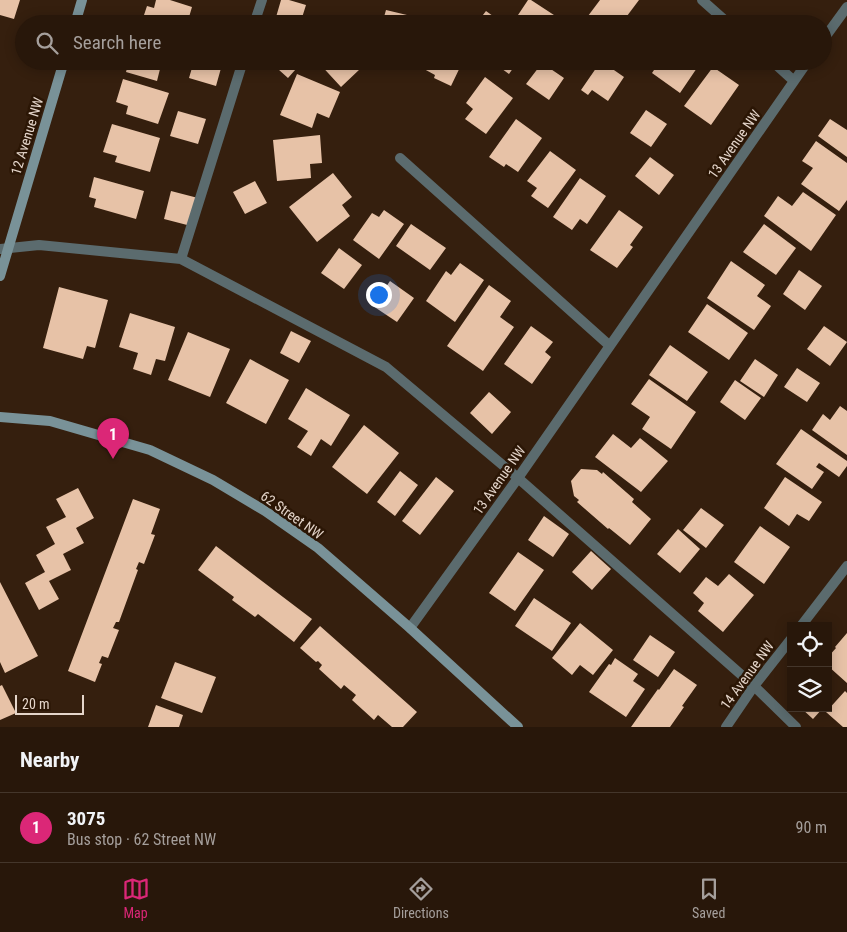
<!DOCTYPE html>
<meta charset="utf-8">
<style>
:root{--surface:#28170a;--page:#302013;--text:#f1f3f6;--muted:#a59f9c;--line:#44362b;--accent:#db2777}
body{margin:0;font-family:"Roboto Condensed",sans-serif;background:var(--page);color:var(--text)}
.controls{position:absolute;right:15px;bottom:15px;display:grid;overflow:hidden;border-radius:0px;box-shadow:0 2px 12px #0003}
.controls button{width:45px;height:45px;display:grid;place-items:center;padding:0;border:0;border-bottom:1px solid var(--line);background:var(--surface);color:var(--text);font:25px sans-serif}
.scale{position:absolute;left:15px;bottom:12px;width:69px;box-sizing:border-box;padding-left:5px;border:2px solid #e4d5ca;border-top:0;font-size:14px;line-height:18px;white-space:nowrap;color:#e4d5ca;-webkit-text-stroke:4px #2b1605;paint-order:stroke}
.you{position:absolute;left:378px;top:294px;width:18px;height:18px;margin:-12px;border:4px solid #fff;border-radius:50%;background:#1a73e8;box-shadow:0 0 0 8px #1a73e833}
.badge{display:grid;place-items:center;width:32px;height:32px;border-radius:50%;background:var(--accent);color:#fff;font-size:16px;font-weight:700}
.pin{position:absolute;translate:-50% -41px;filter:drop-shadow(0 1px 2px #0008)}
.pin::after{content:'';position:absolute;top:26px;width:18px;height:15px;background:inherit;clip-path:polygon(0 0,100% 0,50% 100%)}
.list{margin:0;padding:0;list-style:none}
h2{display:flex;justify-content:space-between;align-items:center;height:65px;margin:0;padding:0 20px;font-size:21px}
h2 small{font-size:16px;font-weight:400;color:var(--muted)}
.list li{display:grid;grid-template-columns:32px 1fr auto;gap:15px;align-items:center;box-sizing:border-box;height:70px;padding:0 20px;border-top:1px solid var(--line)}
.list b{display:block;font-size:19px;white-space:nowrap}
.list p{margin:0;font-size:16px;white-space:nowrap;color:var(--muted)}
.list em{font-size:16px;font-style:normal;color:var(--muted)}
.icon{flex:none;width:28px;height:28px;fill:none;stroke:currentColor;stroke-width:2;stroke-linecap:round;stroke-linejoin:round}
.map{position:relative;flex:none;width:847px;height:727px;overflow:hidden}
.search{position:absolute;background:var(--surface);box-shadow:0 2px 12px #0003;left:15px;right:15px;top:15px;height:55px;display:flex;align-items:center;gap:12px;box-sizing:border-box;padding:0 18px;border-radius:28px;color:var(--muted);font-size:19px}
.sheet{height:135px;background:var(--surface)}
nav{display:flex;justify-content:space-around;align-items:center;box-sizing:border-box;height:70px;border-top:1px solid var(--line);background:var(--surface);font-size:14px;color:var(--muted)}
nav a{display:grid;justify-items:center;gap:2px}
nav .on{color:var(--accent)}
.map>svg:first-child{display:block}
</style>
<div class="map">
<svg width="847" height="727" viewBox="0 0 847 727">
<rect width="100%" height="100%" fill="#351f0e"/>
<path fill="#e7c2a7" d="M0 0H20L14 19 0 15Z
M156 0H170L192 7 187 24H141L147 6 154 8Z
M281 0H289L306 5 300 24H274Z
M528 0H531L557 17 552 24H517L514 21Z
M600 0H639L621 24H599L588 16Z
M386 10 428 20V24H382Z
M486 11 504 24H476Z
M651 16 657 21 661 16 673 24H646Z
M129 61H162L157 81 126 72Z
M194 61H223L216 86 189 78Z
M269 61H303L288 78Z
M317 61H352L360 69 341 87Z
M402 61H419L418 66Z
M427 61H463L451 86 434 78 435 75 424 69Z
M491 61H518L509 74Z
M601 61 624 77 608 101 592 90 588 95 581 90Z
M637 61H653L648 69Z
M660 61H693L699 65 680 93 652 73Z
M542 63 564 78 549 100 526 84Z
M713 67 739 85 711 125 684 106Z
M297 74 340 92 329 118 317 113 312 128 280 115Z
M485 77 513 98 486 134 465 119 473 109 466 103Z
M123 79 169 93 158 124 126 114 128 106 116 102Z
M646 110 667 124 651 147 630 133Z
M178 111 206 119 198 144 170 136Z
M516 119 542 138 518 172 506 164 504 167 489 157Z
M830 119 847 130V157L818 136Z
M112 124 160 138 150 172 115 162 117 156 103 152Z
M320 135 322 163 310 164 311 178 277 181 273 140Z
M816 141 847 163V200L839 211 801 184 813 168 802 161Z
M550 151 576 170 548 208 531 196 537 188 527 181Z
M650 157 674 175 659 195 635 176Z
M333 173 352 197 342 205 350 216 317 242 289 207Z
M94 177 144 191 136 219 94 207 96 199 89 197Z
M580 178 606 196 587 224 580 219 572 230 553 217Z
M255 181 267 203 245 214 233 192Z
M171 191 198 198 191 226 164 219Z
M803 192 836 215 811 251 764 216 778 196 792 206Z
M384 210 404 224 379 259 353 240 372 213 379 217Z
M619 210 643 227 630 245 633 247 617 268 590 250Z
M411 224 446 248 430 270 396 246Z
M764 224 796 248 776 275 743 252Z
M339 248 362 265 344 289 321 273Z
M731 261 765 285 757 296 771 306 754 330 707 298Z
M460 263 484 280 455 322 426 301 446 271 451 275Z
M799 270 822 286 805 310 783 294Z
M390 281 414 298 397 322 373 306Z
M489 285 511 301 500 317 514 327 483 371 447 346Z
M59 287 108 300 95 348 87 346 83 359 43 348Z
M707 304 748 333 729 360 688 332Z
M130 313 175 327 165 361 156 359 151 375 133 369 138 353 119 347Z
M531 326 553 342 545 352 551 357 532 384 504 364Z
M824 326 847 342 830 366 807 349Z
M291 331 311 341 299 363 280 353Z
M188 332 230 349 210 397 168 380Z
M670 345 708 372 687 401 649 375Z
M250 359 289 380 266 424 226 403Z
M755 359 778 375 764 397 740 381Z
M797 368 820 383 807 402 784 387Z
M649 379 696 412 671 449 642 429 650 417 631 404Z
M735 380 761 398 745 420 720 402Z
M306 388 350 415 331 446 321 439 311 456 297 447 308 431 288 419Z
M489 392 511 412 492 434 470 413Z
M840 406 847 411V455L812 430 823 414 830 420Z
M364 425 399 453 367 494 332 467Z
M801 429 847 461V466L839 477 819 463 816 467 824 472 812 489 776 464Z
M613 434 631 448 640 438 668 461 641 492 595 457Z
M581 469 597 470 602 474 603 472 634 499 632 502 651 519 630 545 609 528 608 529 577 502 579 500 574 496 571 481Z
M400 471 418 485 395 516 377 502Z
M436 477 454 491 420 535 402 521Z
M785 477 822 502 809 521 797 514 789 526 764 508Z
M78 488 94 518 76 528 84 543 63 554 71 570 49 581 59 599 39 610 25 583 45 572 36 555 55 544 46 527 66 517 56 499Z
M133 499 160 509 151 534 155 535 144 564 139 562 136 569 138 570 119 622H116L113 628 119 630 108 658 102 656 99 663 102 664 95 682 68 671Z
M701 508 724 525 706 548 683 530Z
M544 516 569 534 553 557 528 540Z
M760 526 790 547 764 584 734 562Z
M678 529 700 549 680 573 657 554Z
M216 546 312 619 294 642 258 614 255 617 232 600 234 597 198 570Z
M591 551 611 569 592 590 572 572Z
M518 552 544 570 515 611 489 593Z
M729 574 754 595 723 632 698 611 704 603 693 593 706 577 718 586Z
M0 582 38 656 5 673 0 662Z
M534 598 571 623 552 651 515 626Z
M580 623 613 650 593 675 580 665 572 675 552 658Z
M320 626 417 712 403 727H392L378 715 374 720 352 700 356 695 344 685 341 689 319 669 322 665 318 661 316 662 300 648Z
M847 633V683L828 666V657L836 648 835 647Z
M650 635 675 652 658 677 633 660Z
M615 658 638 674 633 681 645 689 626 717 589 692 609 664 611 665Z
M175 662 216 677 202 713 161 698Z
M674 669 697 685 682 706 684 707 670 727H631L658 689 659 690Z
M2 685 16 713 0 720V686Z
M845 691 847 693V727H843L826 712Z
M156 705 183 715 179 727H148Z
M801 708H823L813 719Z"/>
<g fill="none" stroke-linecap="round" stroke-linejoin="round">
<path stroke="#5b6b6e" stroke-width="10" d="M254 24 262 0
M0 249 39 245 181 259 386 367 518 478 754 686 796 727
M181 259 243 61"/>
<path stroke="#5b6b6e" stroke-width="10" d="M702 0 729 24
M823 40 847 7
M772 61 794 81
M400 158 610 346
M801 626 847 566
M410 628 518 478 808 61
M726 727 754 686 791 639"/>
<path stroke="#799298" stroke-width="10" d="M75 24 82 0
M0 276 64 61
M0 417 50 421 150 450 213 480 265 511 318 548 410 628 518 727"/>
</g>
<g text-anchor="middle" stroke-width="5" stroke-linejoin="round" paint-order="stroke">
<g font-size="14" fill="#e4d5ca" stroke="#2b1605">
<text transform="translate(27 136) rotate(-73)" y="5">12 Avenue NW</text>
<text transform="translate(734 144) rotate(-55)" y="5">13 Avenue NW</text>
<text transform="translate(499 480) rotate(-55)" y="5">13 Avenue NW</text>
<text transform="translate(292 515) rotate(35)" y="5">62 Street NW</text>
<text transform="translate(747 675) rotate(-54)" y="5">14 Avenue NW</text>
</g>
</g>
</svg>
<div class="controls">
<button><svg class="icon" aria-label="locate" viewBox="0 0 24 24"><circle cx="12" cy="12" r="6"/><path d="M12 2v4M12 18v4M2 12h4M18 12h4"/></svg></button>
<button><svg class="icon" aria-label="layers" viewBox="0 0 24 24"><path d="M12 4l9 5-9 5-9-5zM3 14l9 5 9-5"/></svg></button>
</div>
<div class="scale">20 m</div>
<div class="you"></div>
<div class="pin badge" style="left:113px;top:459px">1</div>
<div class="search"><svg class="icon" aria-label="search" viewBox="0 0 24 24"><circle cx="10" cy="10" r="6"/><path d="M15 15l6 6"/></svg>Search here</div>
</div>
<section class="sheet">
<h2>Nearby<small></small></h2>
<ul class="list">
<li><span class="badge">1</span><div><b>3075</b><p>Bus stop · 62 Street NW</p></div><em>90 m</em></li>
</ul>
</section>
<nav>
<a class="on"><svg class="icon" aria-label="map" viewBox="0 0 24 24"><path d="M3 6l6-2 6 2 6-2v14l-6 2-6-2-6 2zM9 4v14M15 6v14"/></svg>Map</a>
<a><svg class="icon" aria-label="directions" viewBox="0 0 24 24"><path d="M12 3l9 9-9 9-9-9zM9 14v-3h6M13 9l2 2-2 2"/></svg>Directions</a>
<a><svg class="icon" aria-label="saved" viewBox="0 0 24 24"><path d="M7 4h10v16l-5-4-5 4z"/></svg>Saved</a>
</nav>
